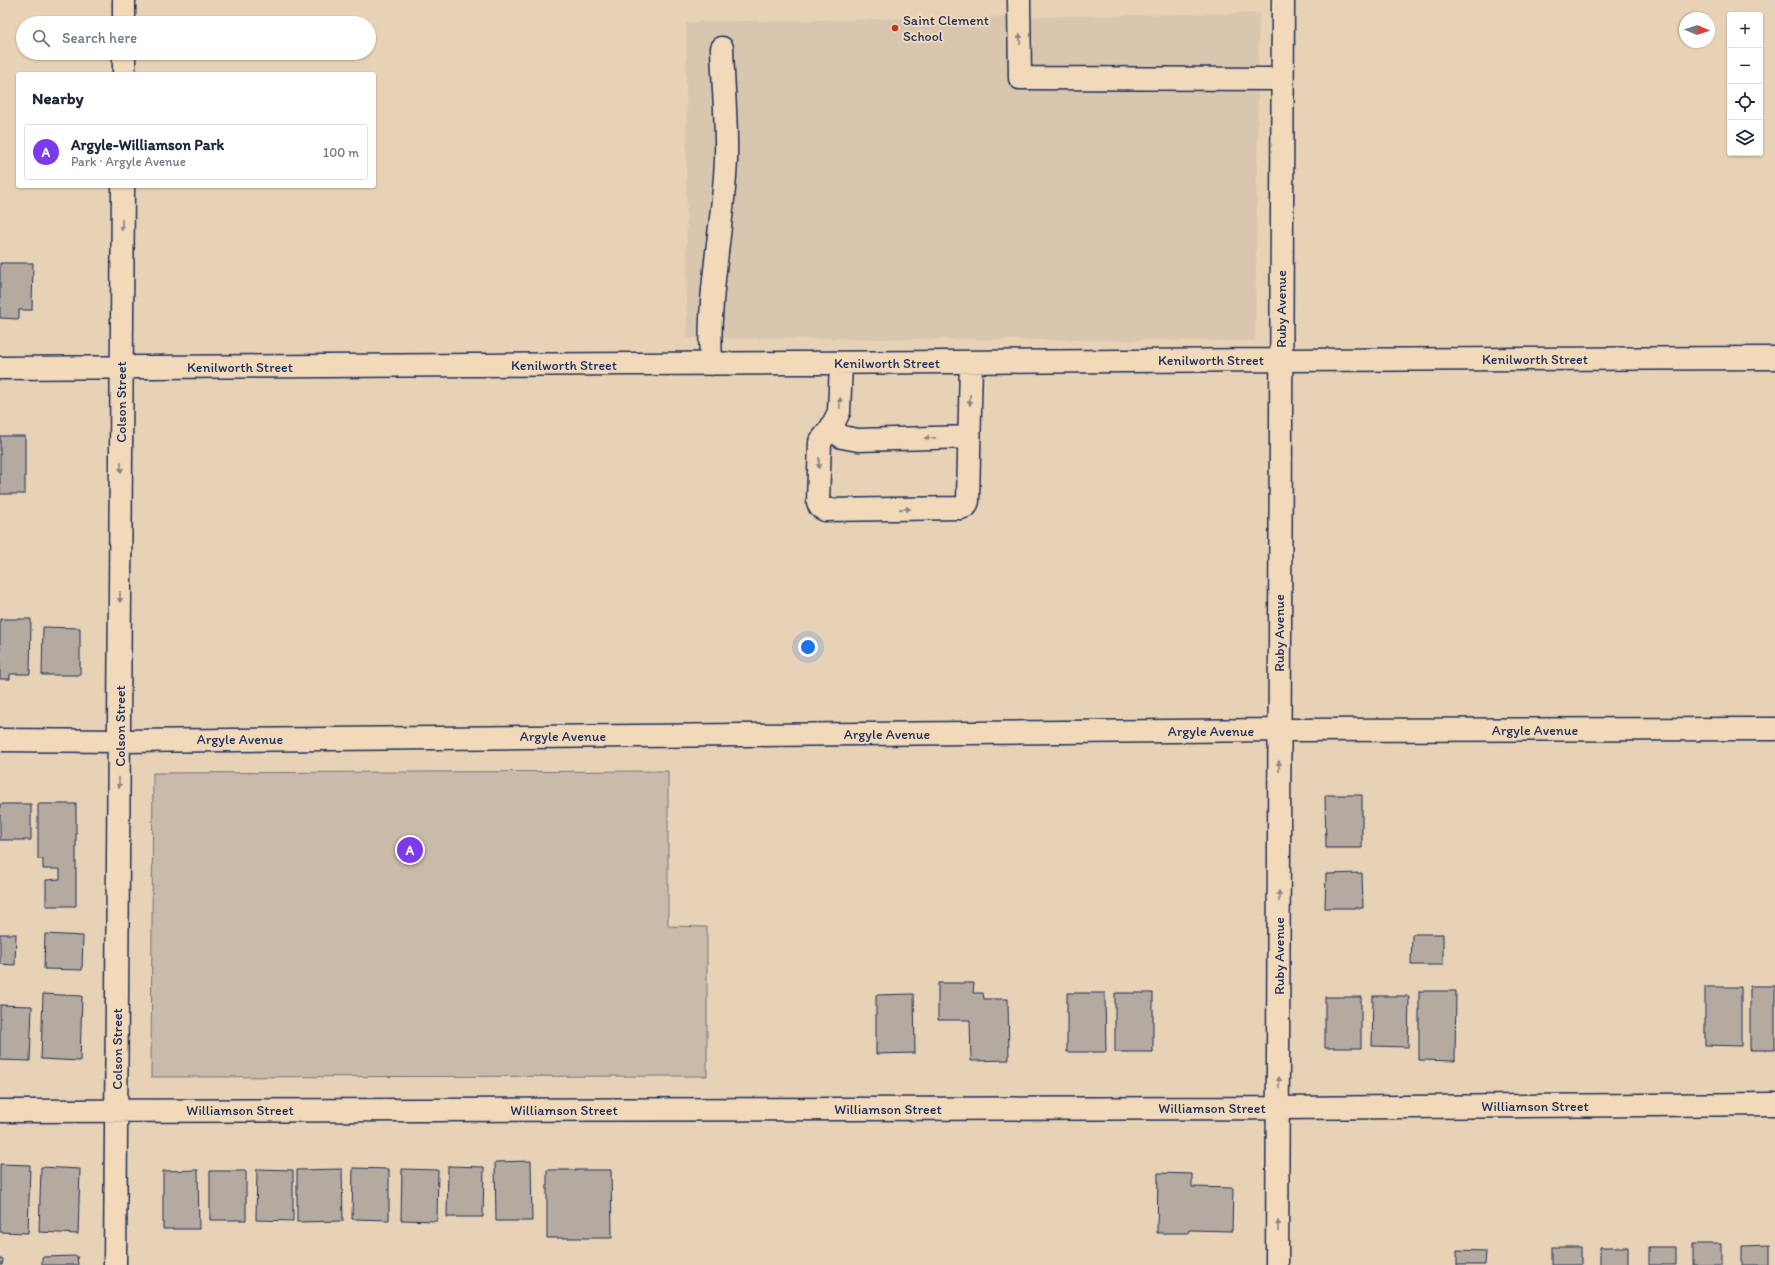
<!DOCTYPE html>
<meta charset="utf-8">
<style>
:root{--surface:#fff;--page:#f2f2f3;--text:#1f2937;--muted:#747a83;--line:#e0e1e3;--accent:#7c3aed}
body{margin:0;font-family:Itim,sans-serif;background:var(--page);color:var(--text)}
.controls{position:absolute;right:12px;top:12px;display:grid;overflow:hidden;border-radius:4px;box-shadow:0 1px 3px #0004}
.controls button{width:36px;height:36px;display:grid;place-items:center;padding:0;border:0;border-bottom:1px solid var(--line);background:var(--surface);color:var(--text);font:20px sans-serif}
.compass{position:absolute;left:1679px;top:12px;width:36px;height:36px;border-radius:50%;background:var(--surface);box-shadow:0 1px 3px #0004;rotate:92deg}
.you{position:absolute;left:808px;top:647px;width:14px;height:14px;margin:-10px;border:3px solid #fff;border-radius:50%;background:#1a73e8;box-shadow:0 0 0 6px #1a73e833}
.badge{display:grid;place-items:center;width:26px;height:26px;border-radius:50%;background:var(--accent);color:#fff;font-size:13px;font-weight:700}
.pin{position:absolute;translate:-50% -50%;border:2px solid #fff;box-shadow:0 1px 4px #0006}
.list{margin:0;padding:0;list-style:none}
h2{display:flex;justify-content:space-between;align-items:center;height:52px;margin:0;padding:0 16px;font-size:17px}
h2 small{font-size:13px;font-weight:400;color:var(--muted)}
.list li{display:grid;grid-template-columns:26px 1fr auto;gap:12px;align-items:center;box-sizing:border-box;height:56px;margin:0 8px 8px;padding:0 8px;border:1px solid var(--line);border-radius:4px}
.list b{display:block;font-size:15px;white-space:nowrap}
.list p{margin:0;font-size:13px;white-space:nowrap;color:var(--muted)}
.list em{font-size:13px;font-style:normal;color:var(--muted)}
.icon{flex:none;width:22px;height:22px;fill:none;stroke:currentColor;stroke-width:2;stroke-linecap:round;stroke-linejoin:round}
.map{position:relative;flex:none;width:1775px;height:1265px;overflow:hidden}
.search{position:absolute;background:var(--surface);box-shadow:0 1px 3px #0004;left:16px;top:16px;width:360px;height:44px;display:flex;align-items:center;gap:10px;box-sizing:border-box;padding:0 14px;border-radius:22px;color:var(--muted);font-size:15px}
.panel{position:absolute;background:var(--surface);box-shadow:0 1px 3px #0004;left:16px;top:72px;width:360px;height:116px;border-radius:4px}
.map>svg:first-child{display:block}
</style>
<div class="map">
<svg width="1775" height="1265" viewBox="0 0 1775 1265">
<rect width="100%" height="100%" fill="#e8d2b5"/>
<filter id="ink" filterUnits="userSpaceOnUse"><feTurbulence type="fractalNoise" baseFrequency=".025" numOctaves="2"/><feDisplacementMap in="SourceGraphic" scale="8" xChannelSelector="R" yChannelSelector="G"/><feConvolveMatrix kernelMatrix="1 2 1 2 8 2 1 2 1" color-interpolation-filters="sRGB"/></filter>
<g filter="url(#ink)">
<path fill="#d9c6af" d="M1259 13 1255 341 687 338 686 22Z"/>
<path fill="#cabaa9" stroke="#727484" d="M668 771V926L707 927V1076L151 1077 153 773Z"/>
<path fill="#b5aaa0" stroke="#1b2f5e" d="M0 263H33L32 310H19V319L0 318Z
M0 436H25V494H0Z
M0 619H31L30 674H10V679H0Z
M43 627 80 628V675H42Z
M1325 795H1362V848H1326Z
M0 804H31V840H0Z
M38 804H76V906H46V880L60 879V869H43V859H38Z
M1362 873 1363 908H1325L1326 874Z
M0 934H16L15 965 0 964Z
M45 934 83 936 82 970 44 969Z
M1412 934H1443V965H1411Z
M938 983H974L973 993H983L984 999H1008L1009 1060 971 1061 970 1020H938Z
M1750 986H1775V1050H1750Z
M1705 987H1741V1046L1705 1045Z
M1419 991H1456L1455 1061 1419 1060Z
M1067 993H1105L1106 1052H1067Z
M1115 993H1153V1052H1115Z
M43 994 82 996 80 1061 41 1059Z
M914 994 915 1053 876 1054V995Z
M1373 996H1409L1408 1047 1372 1046Z
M1325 997H1361V1048H1325Z
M0 1005 32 1006 30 1061 0 1060Z
M531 1161 532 1221H496L495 1162Z
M0 1164 30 1165 28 1233 0 1232Z
M448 1166 484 1167 483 1217H447Z
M41 1167 80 1169 78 1234 39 1232Z
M353 1168 389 1169V1220L352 1219Z
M257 1169 293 1170V1221L256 1220Z
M342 1169 343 1221 297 1222V1170Z
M402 1169 438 1170 437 1221 401 1220Z
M198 1170 199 1229H163V1171Z
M547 1170H611L612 1238H547Z
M210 1171H246V1220H210Z
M1158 1173 1192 1174V1187L1233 1188 1232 1231 1189 1230 1188 1233H1157Z
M1693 1244H1722V1265H1693Z
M1770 1245V1265H1742V1246Z
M1552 1247H1581V1265H1552Z
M1600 1247H1628V1265H1600Z
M1649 1247H1676V1265H1649Z
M1457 1250 1486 1251 1485 1265H1457Z
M77 1256 78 1265H42V1257Z
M0 1259H3L2 1265H0Z"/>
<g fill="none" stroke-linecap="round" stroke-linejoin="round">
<defs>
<path id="minor" d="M124 0V23
M1019 0 1020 78 1282 79
M124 74V53
M841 363 839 412 831 428 842 437 858 440 969 437
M711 364C707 296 723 228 726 160 727 123 723 85 722 48
M0 368 1281 360 1775 358
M831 428 820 442 818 502 820 507 825 510 961 508 966 506 968 501 971 362
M0 740 119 741 1279 730 1775 729
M0 1111 1279 1108 1775 1104
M115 1265 123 186
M1277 1265 1283 0"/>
</defs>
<use href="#minor" stroke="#1b2f5e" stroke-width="25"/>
<use href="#minor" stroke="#f1d9b9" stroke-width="22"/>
</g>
<defs><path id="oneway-solid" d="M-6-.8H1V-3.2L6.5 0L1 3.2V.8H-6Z"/></defs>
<g fill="#86848c">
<use href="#oneway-solid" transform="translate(1020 39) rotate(-91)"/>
<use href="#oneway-solid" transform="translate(122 225) rotate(91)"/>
<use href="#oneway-solid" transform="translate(970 400) rotate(91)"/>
<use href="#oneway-solid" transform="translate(840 403) rotate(-88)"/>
<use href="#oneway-solid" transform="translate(930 438) rotate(179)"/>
<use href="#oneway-solid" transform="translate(819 463) rotate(92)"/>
<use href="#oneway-solid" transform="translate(121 467) rotate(90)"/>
<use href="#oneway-solid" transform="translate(905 509) rotate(-1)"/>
<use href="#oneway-solid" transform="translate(120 597) rotate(90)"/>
<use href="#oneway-solid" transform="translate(1279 766) rotate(-90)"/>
<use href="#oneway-solid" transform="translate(119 783) rotate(90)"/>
<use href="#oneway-solid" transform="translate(1279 896) rotate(-90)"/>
<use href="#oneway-solid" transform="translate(1279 1082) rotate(-90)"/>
<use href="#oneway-solid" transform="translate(1278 1226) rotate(-89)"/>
</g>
</g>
<circle fill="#c8321e" stroke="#f1d9b9" stroke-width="1.5" cx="895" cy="28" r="4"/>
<g text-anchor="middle" stroke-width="4" stroke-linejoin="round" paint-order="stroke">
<g font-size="14" fill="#1b2f5e" stroke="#f1d9b9" text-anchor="start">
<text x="903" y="25">Saint Clement<tspan x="903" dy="16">School</tspan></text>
</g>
<g font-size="14" fill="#1b2f5e" stroke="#f1d9b9">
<text transform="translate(1281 309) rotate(-90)" y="5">Ruby Avenue</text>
<text x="1535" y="364">Kenilworth Street</text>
<text x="1211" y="365">Kenilworth Street</text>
<text x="887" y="368">Kenilworth Street</text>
<text x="564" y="370">Kenilworth Street</text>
<text x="240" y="372">Kenilworth Street</text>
<text transform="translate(121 402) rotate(-90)" y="5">Colson Street</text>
<text transform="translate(1279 633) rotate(-90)" y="5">Ruby Avenue</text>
<text transform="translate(120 726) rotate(-90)" y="5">Colson Street</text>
<text x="1535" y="735">Argyle Avenue</text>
<text x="1211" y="736">Argyle Avenue</text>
<text x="887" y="739">Argyle Avenue</text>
<text x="563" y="741">Argyle Avenue</text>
<text x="240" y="744">Argyle Avenue</text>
<text transform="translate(1279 956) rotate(-90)" y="5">Ruby Avenue</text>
<text transform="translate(117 1049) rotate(-90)" y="5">Colson Street</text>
<text x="1535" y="1111">Williamson Street</text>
<text x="1212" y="1113">Williamson Street</text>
<text x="888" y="1114">Williamson Street</text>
<text x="240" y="1115">Williamson Street</text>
<text x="564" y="1115">Williamson Street</text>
</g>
</g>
</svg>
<div class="controls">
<button>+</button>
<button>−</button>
<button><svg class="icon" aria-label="locate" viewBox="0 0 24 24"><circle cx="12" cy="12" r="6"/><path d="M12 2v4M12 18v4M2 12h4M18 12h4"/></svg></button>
<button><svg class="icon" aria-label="layers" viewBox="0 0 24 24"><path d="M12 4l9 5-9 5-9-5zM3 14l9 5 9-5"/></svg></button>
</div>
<svg class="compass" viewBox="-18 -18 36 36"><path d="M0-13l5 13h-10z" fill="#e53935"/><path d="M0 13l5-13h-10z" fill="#747a83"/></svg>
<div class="you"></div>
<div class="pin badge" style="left:410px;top:850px">A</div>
<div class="search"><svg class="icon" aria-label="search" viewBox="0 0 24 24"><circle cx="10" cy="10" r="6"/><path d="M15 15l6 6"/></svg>Search here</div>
<section class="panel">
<h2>Nearby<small></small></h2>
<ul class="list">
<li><span class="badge">A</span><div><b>Argyle-Williamson Park</b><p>Park · Argyle Avenue</p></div><em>100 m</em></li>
</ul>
</section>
</div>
